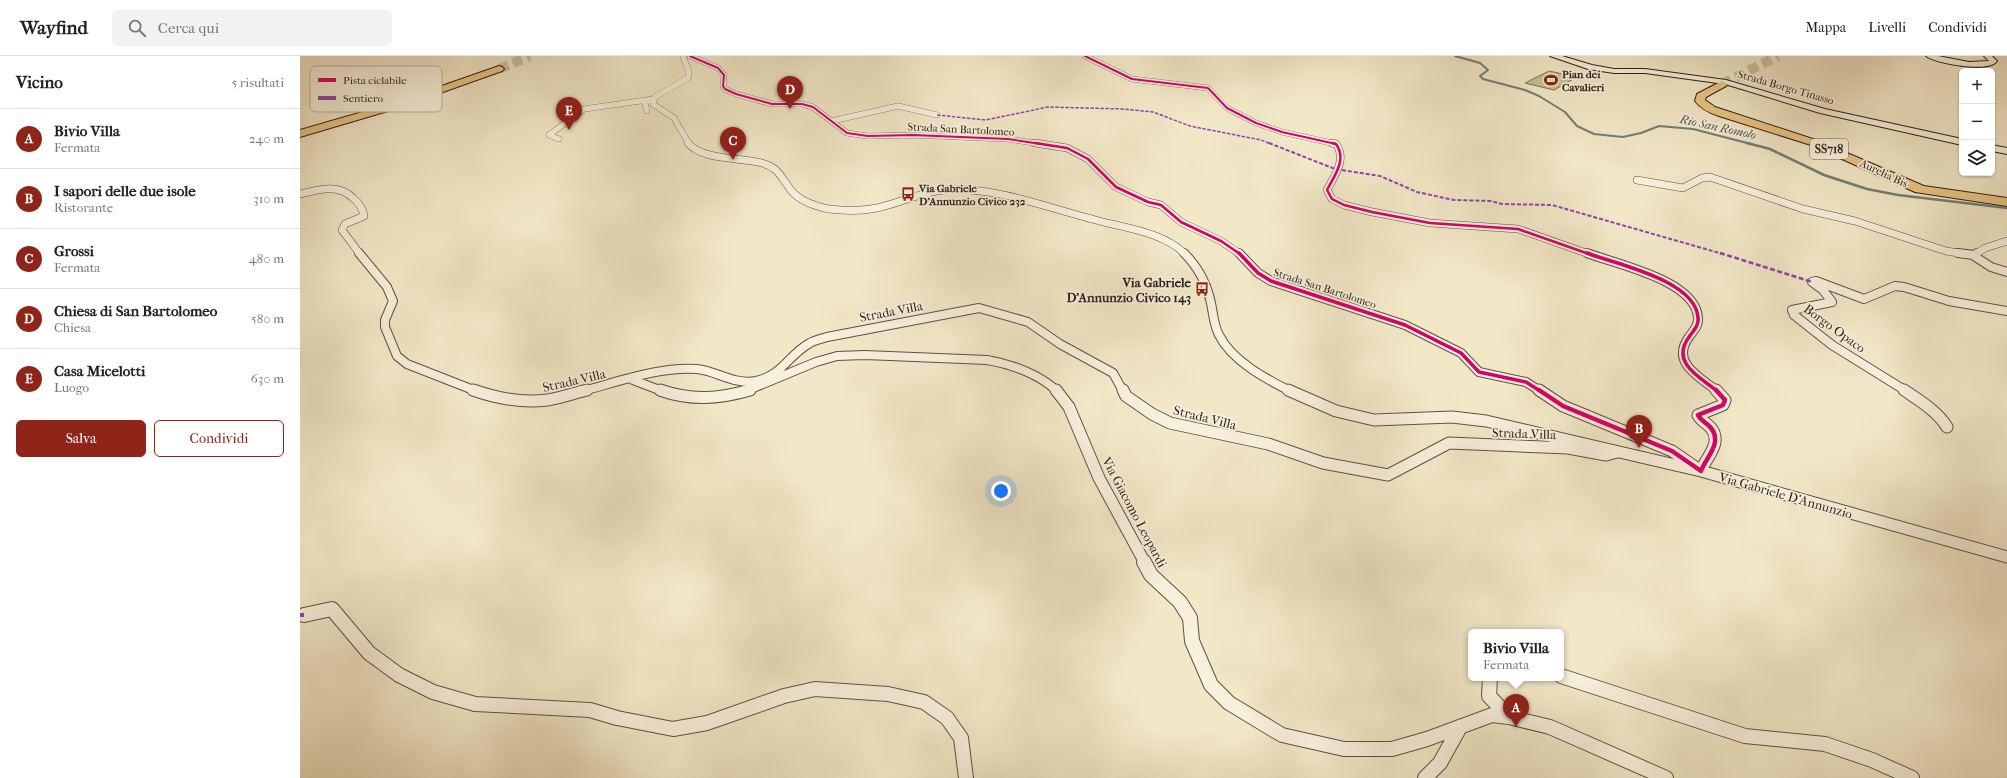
<!DOCTYPE html>
<html lang="it">
<meta charset="utf-8">
<style>
:root{--surface:#fff;--page:#f2f2f2;--text:#222;--muted:#767676;--line:#e0e0e0;--accent:#8f2418}
body{margin:0;font-family:"IM FELL French Canon",serif;background:var(--page);color:var(--text)}
.controls{position:absolute;right:12px;top:12px;display:grid;overflow:hidden;border-radius:6px;box-shadow:0 1px 3px #0004}
.controls button{width:36px;height:36px;display:grid;place-items:center;padding:0;border:0;border-bottom:1px solid var(--line);background:var(--surface);color:var(--text);font:20px sans-serif}
.you{position:absolute;left:701px;top:435px;width:14px;height:14px;margin:-10px;border:3px solid #fff;border-radius:50%;background:#1a73e8;box-shadow:0 0 0 6px #1a73e833}
.badge{display:grid;place-items:center;width:26px;height:26px;border-radius:50%;background:var(--accent);color:#fff;font-size:13px;font-weight:700}
.pin{position:absolute;translate:-50% -33px;filter:drop-shadow(0 1px 2px #0008)}
.pin::after{content:'';position:absolute;top:21px;width:14px;height:12px;background:inherit;clip-path:polygon(0 0,100% 0,50% 100%)}
.popup{position:absolute;left:1168px;top:573px;width:96px;height:52px;box-sizing:border-box;display:grid;place-content:center;border-radius:6px;background:var(--surface);filter:drop-shadow(0 1px 3px #0005);font-size:13px;white-space:nowrap;color:var(--muted)}
.popup b{font-size:15px;color:var(--text)}
.popup::after{content:'';position:absolute;left:50%;top:100%;margin-left:-8px;border:8px solid transparent;border-top-color:var(--surface)}
.list{margin:0;padding:0;list-style:none}
h2{display:flex;justify-content:space-between;align-items:center;height:52px;margin:0;padding:0 16px;font-size:17px}
h2 small{font-size:13px;font-weight:400;color:var(--muted)}
.list li{display:grid;grid-template-columns:26px 1fr auto;gap:12px;align-items:center;box-sizing:border-box;height:60px;padding:0 16px;border-top:1px solid var(--line)}
.list b{display:block;font-size:15px;white-space:nowrap}
.list p{margin:0;font-size:13px;white-space:nowrap;color:var(--muted)}
.list em{font-size:13px;font-style:normal;color:var(--muted)}
.actions{display:flex;gap:8px;padding:12px 16px}
.actions a{flex:1;padding:9px 0;border:1px solid var(--accent);border-radius:6px;text-align:center;font-size:14px;color:var(--accent)}
.actions .main{background:var(--accent);color:#fff}
.icon{flex:none;width:22px;height:22px;fill:none;stroke:currentColor;stroke-width:2;stroke-linecap:round;stroke-linejoin:round}
.map{position:relative;flex:none;width:1707px;height:722px;overflow:hidden}
header{display:flex;align-items:center;gap:24px;box-sizing:border-box;height:56px;padding:0 20px;background:var(--surface);border-bottom:1px solid var(--line)}
header strong{font-size:19px}
nav{display:flex;gap:22px;margin-inline-start:auto;font-size:14px}
.search{width:280px;height:36px;background:var(--page);display:flex;align-items:center;gap:10px;box-sizing:border-box;padding:0 14px;border-radius:6px;color:var(--muted);font-size:15px}
main{display:flex}
aside{flex:1;background:var(--surface)}
.map>svg:first-child{display:block}
</style>
<header>
<strong>Wayfind</strong>
<div class="search"><svg class="icon" aria-label="search" viewBox="0 0 24 24"><circle cx="10" cy="10" r="6"/><path d="M15 15l6 6"/></svg>Cerca qui</div>
<nav><a>Mappa</a><a>Livelli</a><a>Condividi</a></nav>
</header>
<main>
<aside>
<h2>Vicino<small>5 risultati</small></h2>
<ul class="list">
<li><span class="badge">A</span><div><b>Bivio Villa</b><p>Fermata</p></div><em>240 m</em></li>
<li><span class="badge">B</span><div><b>I sapori delle due isole</b><p>Ristorante</p></div><em>310 m</em></li>
<li><span class="badge">C</span><div><b>Grossi</b><p>Fermata</p></div><em>480 m</em></li>
<li><span class="badge">D</span><div><b>Chiesa di San Bartolomeo</b><p>Chiesa</p></div><em>580 m</em></li>
<li><span class="badge">E</span><div><b>Casa Micelotti</b><p>Luogo</p></div><em>630 m</em></li>
</ul>
<div class="actions"><a class="main">Salva</a><a>Condividi</a></div>
</aside>
<div class="map">
<svg width="1707" height="722" viewBox="0 0 1707 722">
<rect width="100%" height="100%" fill="#f2e8c8"/>
<filter id="stains"><feTurbulence type="fractalNoise" baseFrequency=".005" numOctaves="4"/><feColorMatrix values="0 0 0 0 .2 0 0 0 0 .09 0 0 0 0 .02 0 0 0 .5 -.17"/></filter>
<radialGradient id="worn" r=".72"><stop offset=".6" stop-color="#630" stop-opacity="0"/><stop offset="1" stop-color="#630" stop-opacity=".3"/></radialGradient>
<path fill="#c3c390" stroke="#797154" d="M1249 15 1277 21 1254 34 1225 27Z"/>
<g fill="none" stroke-linecap="round" stroke-linejoin="round">
<path stroke="#708075" stroke-width="2" d="M1155 0 1180 7 1188 14 1180 20 1183 23 1225 34 1239 40 1265 56 1277 70 1294 78 1323 81 1341 77 1359 70 1393 73 1451 88"/>
<path stroke="#708075" stroke-width="2.5" d="M1447 87 1470 93 1524 119 1567 133 1598 139 1707 152"/>
<path stroke="#cbc0a5" stroke-width="10" stroke-dasharray="10 5" stroke-linecap="butt" d="M199 13 230 0
M1422 28 1478 0"/>
<defs>
<path id="street-far4" d="M383 0 389 17 388 22 355 41 353 48 374 62 389 88
M390 0 418 12 424 19 423 30 425 33 436 38 472 48H502L513 51 547 77 568 80 613 79 708 83 741 88
M785 0 832 23 908 32 927 52 956 67 982 76 1036 88
M344 44 347 55
M532 65 598 50 637 59
M259 83 249 79 284 53 354 43"/>
<path id="street-far3" d="M388 87C403 105 441 101 462 107 477 111 480 119 488 130 496 144 514 150 529 153 545 155 562 155 577 152 600 147 621 136 644 134 694 130 745 151 792 163 822 172 862 175 885 198
M735 87 767 92 788 103 816 131 848 146 861 149 881 166 921 185 940 198
M1032 87 1036 88C1047 103 1035 119 1027 134L1032 143 1044 149 1072 156 1130 167 1218 173 1289 198
M1337 124 1383 132 1402 122 1410 121 1503 153 1555 165 1646 195 1665 198
M0 138C19 134 37 127 53 142 59 147 63 152 64 160L45 168 42 174 60 198
M1676 198 1685 192 1707 185"/>
<path id="street-far2" d="M59 197 87 231 93 245 85 264V271L97 300 107 308 176 335
M884 197C897 210 907 228 911 247 913 257 914 270 919 279 932 305 966 323 990 335
M939 197 958 217 971 225 1105 269 1161 297 1179 316 1226 326 1240 335
M1287 197C1315 208 1396 224 1398 262 1399 270 1393 275 1389 281 1370 307 1400 321 1417 335
M1658 197 1674 199
M1677 197 1674 200 1691 211 1707 216
M333 324 362 335
M283 335C317 326 361 310 397 313 417 315 434 329 456 325 483 319 488 299 510 287 515 284 521 283 527 281L679 252 728 266 760 288 813 317 823 335
M446 335 516 306 537 300 565 299 687 304C711 308 739 318 757 335
M1606 335 1532 289 1494 259 1492 254 1532 246 1523 234 1512 226 1516 225 1564 243 1595 230 1604 231 1649 245 1707 255"/>
<path id="street-far1" d="M173 334C196 342 223 347 247 344 261 342 274 337 287 334
M360 334C391 345 419 343 450 334
M756 334 769 351 799 422 845 507
M823 334 826 340 852 358 870 367 968 388 1023 407 1088 419 1149 387 1268 392 1306 399 1317 396
M988 334 1036 355 1074 364 1152 361 1186 365 1401 415 1707 501
M1239 334 1263 350 1372 395 1401 415C1406 401 1423 387 1411 372 1407 367 1401 365 1398 359L1423 349 1425 344 1416 334
M1604 334C1620 345 1637 355 1647 371"/>
<path id="street" d="M844 506 851 519 880 546 890 562 892 585 911 629 929 647 982 679 1044 693H1092L1127 683 1192 659 1209 661
M4 559 32 553 69 597 99 619 133 636 175 648 290 654 317 662 373 673 407 667 484 640 515 633 588 638 624 646 647 662 661 682 666 722
M1261 620 1445 680 1525 688 1572 704 1612 722
M1190 622 1189 640 1209 661 1250 671 1366 722
M1125 722 1140 707 1160 671"/>
<path id="secondary" d="M1250 0H1262L1292 9 1314 13H1345L1426 24 1525 53 1662 83V89L1520 57 1425 28 1345 17H1314L1288 13Z
M1626 0H1638L1669 6 1689 5 1684 0H1692L1697 5C1690 17 1636 8 1626 0Z
M1692 89 1707 92V98L1692 95Z"/>
<path id="highway" d="M199 10 202 11 204 13 202 15 98 52 0 81V74L90 48Z
M1422 25 1427 28 1426 30 1406 41 1405 44 1415 51 1519 85 1624 130 1707 142V150L1615 136 1511 89 1419 60C1410 57 1401 53 1395 45L1397 38Z"/>
</defs>
<use href="#street-far4" stroke="#605145" stroke-width="6"/>
<use href="#street-far3" stroke="#605145" stroke-width="8"/>
<use href="#street-far2" stroke="#605145" stroke-width="10"/>
<use href="#street-far1" stroke="#605145" stroke-width="13"/>
<use href="#street" stroke="#605145" stroke-width="16"/>
<use href="#secondary" stroke="#2f1f19" stroke-width="2"/>
<use href="#highway" stroke="#2f1f19" stroke-width="2"/>
<use href="#street-far4" stroke="#f7f0db" stroke-width="5.5"/>
<use href="#street-far3" stroke="#f7f0db" stroke-width="7"/>
<use href="#street-far2" stroke="#f7f0db" stroke-width="8"/>
<use href="#street-far1" stroke="#f7f0db" stroke-width="11"/>
<use href="#street" stroke="#f7f0db" stroke-width="14"/>
<use href="#secondary" fill="#f7f0db" fill-rule="evenodd"/>
<use href="#highway" fill="#e9c484" fill-rule="evenodd"/>
<path stroke="#8e44ad" stroke-width="1.5" stroke-dasharray="3.5 1.5" stroke-linecap="butt" d="M637 59 686 64 748 51 824 53 853 56 890 70 961 84 971 88"/>
<path stroke="#8e44ad" stroke-width="2" stroke-dasharray="4 2" stroke-linecap="butt" d="M969 87 1035 113 1080 120 1117 136 1154 144 1191 145 1202 148 1252 149 1423 198"/>
<path stroke="#8e44ad" stroke-width="2.5" stroke-dasharray="5 2.5" stroke-linecap="butt" d="M1420 197 1512 226"/>
<path stroke="#8e44ad" stroke-width="4" stroke-dasharray="8 4" stroke-linecap="butt" d="M0 559H4"/>
<defs>
<path id="cycleway-far3" d="M390 0 418 12 424 19 423 30 425 33 436 38 472 48H502L513 51 547 77 568 80 613 79 708 83 741 88
M785 0 832 23 908 32 927 52 956 67 982 76 1036 88"/>
<path id="cycleway-far2" d="M735 87 767 92 788 103 816 131 848 146 861 149 881 166 921 185 940 198
M1032 87 1036 88C1047 103 1035 119 1027 134L1032 143 1044 149 1072 156 1130 167 1218 173 1289 198"/>
<path id="cycleway-far1" d="M939 197 958 217 971 225 1105 269 1161 297 1179 316 1226 326 1240 335
M1287 197C1315 208 1396 224 1398 262 1399 270 1393 275 1389 281 1370 307 1400 321 1417 335"/>
<path id="cycleway" d="M1239 334 1263 350 1372 395 1401 415C1406 401 1423 387 1411 372 1407 367 1401 365 1398 359L1423 349 1425 344 1416 334"/>
</defs>
<use href="#cycleway-far3" stroke="#f7f0db" stroke-width="3.5"/>
<use href="#cycleway-far2" stroke="#f7f0db" stroke-width="4"/>
<use href="#cycleway-far1" stroke="#f7f0db" stroke-width="5.5"/>
<use href="#cycleway" stroke="#f7f0db" stroke-width="7"/>
<use href="#cycleway-far3" stroke="#d6006c" stroke-width="2"/>
<use href="#cycleway-far2" stroke="#d6006c" stroke-width="2.5"/>
<use href="#cycleway-far1" stroke="#d6006c" stroke-width="3.5"/>
<use href="#cycleway" stroke="#d6006c" stroke-width="4.5"/>
</g>
<defs>
<symbol id="stadium-bare" viewBox="-9 -9 18 18"><path d="M0-5a6.5 5 0 1 0 0 10a6.5 5 0 1 0 0-10ZM-3.5-1.8h7v3.6h-7Z" fill="#8f2418" stroke="#f7f0db" stroke-width="2.5" paint-order="stroke"/></symbol>
<symbol id="bus-bare" viewBox="-9 -9 18 18"><path d="M-5-6H5V4H4V6H2V4H-2V6H-4V4H-5ZM-3.5-4V0h7V-4ZM-3.5 1.2v1.5H-2V1.2ZM2 1.2v1.5H3.5V1.2Z" fill="#8f2418" stroke="#f7f0db" stroke-width="2.5" paint-order="stroke"/></symbol>
</defs>
<g fill-rule="evenodd">
<use href="#stadium-bare" x="1241" y="14" width="20" height="20"/>
<use href="#bus-bare" x="598" y="128" width="20" height="20"/>
<use href="#bus-bare" x="892" y="223" width="20" height="20"/>
</g>
<g text-anchor="middle" stroke-width="3.5" stroke-linejoin="round" paint-order="stroke">
<g font-size="11" font-weight="bold" fill="#2f1f19" stroke="#f7f0db" text-anchor="start">
<text x="1262" y="22">Pian dei<tspan x="1262" dy="13">Cavalieri</tspan></text>
<text x="619" y="136">Via Gabriele<tspan x="619" dy="13">D'Annunzio Civico 232</tspan></text>
</g>
<g font-size="11" fill="#2f1f19" stroke="#f7f0db">
<text transform="translate(1486 31) rotate(16)" y="4">Strada Borgo Tinasso</text>
<text transform="translate(661 73) rotate(3)" y="4">Strada San Bartolomeo</text>
<text transform="translate(1584 117) rotate(25)" y="4">Aurelia Bis</text>
<text transform="translate(1025 232) rotate(18)" y="4">Strada San Bartolomeo</text>
</g>
<g font-size="12" font-style="italic" fill="#504f47" stroke="#f7f0db">
<text transform="translate(1418 71) rotate(12)" y="4">Rio San Romolo</text>
</g>
<rect fill="#f7f0db" stroke="#6b5e53" stroke-width="1" x="1510" y="83" width="38" height="20" rx="3"/>
<g font-size="12" font-weight="bold" fill="#2f1f19">
<text x="1529" y="97">SS718</text>
</g>
<g font-size="13" font-weight="bold" fill="#2f1f19" stroke="#f7f0db" text-anchor="end">
<text x="891" y="231">Via Gabriele<tspan x="891" dy="15">D'Annunzio Civico 143</tspan></text>
</g>
<g font-size="13" fill="#2f1f19" stroke="#f7f0db">
<text transform="translate(591 255) rotate(-11)" y="5">Strada Villa</text>
<text transform="translate(1535 272) rotate(36)" y="5">Borgo Opaco</text>
<text transform="translate(274 324) rotate(-13)" y="5">Strada Villa</text>
<text transform="translate(905 361) rotate(14)" y="5">Strada Villa</text>
<text transform="translate(1224 377) rotate(2)" y="5">Strada Villa</text>
<text transform="translate(1486 439) rotate(16)" y="5">Via Gabriele D'Annunzio</text>
<text transform="translate(835 456) rotate(62)" y="5">Via Giacomo Leopardi</text>
</g>
</g>
<rect x="10" y="10" width="132" height="46" rx="6" fill="#f7f0db" stroke="#bbb1a1" stroke-width="1"/>
<rect x="18" y="22" width="18" height="4" fill="#d6006c"/>
<rect x="18" y="40" width="18" height="4" fill="#8e44ad"/>
<g font-size="11" fill="#2f1f19">
<text x="43" y="28">Pista ciclabile</text>
<text x="43" y="46">Sentiero</text>
</g>
<rect width="100%" height="100%" filter="url(#stains)"/>
<rect width="100%" height="100%" fill="url(#worn)"/>
</svg>
<div class="controls">
<button>+</button>
<button>−</button>
<button><svg class="icon" aria-label="layers" viewBox="0 0 24 24"><path d="M12 4l9 5-9 5-9-5zM3 14l9 5 9-5"/></svg></button>
</div>
<div class="you"></div>
<div class="pin badge" style="left:1216px;top:671px">A</div>
<div class="popup"><b>Bivio Villa</b>Fermata</div>
<div class="pin badge" style="left:1339px;top:392px">B</div>
<div class="pin badge" style="left:433px;top:104px">C</div>
<div class="pin badge" style="left:490px;top:53px">D</div>
<div class="pin badge" style="left:269px;top:74px">E</div>
</div>
</main>
